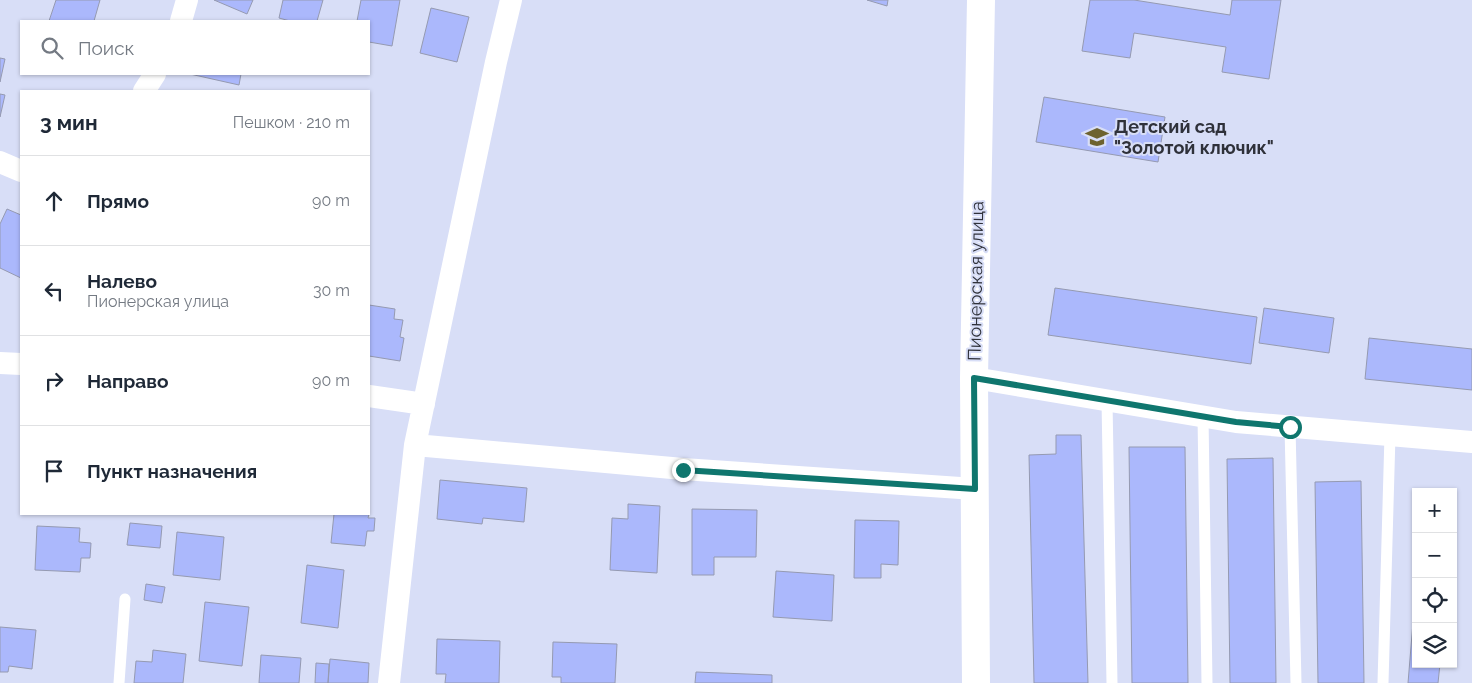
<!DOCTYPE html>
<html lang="ru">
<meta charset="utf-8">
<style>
:root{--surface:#fff;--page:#f2f2f3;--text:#1f2937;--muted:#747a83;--line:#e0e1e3}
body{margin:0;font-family:Raleway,sans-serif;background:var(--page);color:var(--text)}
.controls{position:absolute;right:15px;bottom:15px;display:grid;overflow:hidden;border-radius:0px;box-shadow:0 1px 4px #0004}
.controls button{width:45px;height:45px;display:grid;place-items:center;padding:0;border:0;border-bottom:1px solid var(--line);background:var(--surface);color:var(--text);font:25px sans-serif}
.stop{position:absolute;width:15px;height:15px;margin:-11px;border:4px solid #0f766e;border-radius:50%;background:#fff}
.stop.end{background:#0f766e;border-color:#fff;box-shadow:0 1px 5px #0008}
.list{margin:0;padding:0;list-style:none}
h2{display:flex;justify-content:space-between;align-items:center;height:65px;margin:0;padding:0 20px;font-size:21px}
h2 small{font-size:16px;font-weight:400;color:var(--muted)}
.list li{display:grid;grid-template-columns:32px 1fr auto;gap:15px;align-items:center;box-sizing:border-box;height:90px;padding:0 20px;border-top:1px solid var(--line)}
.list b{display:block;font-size:19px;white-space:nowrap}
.list p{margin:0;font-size:16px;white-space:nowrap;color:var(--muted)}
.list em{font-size:16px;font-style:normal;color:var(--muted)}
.icon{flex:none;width:28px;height:28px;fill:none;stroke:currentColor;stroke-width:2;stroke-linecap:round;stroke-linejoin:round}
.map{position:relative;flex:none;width:1472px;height:683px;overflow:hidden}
.search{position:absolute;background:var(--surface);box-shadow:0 1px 4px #0004;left:20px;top:20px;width:350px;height:55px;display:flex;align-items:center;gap:12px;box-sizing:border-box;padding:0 18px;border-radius:0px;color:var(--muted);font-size:19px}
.panel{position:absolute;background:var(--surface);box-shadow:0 1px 4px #0004;left:20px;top:90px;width:350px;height:425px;border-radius:0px}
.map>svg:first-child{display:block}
</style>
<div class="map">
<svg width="1472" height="683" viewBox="0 0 1472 683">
<rect width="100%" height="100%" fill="#d8def7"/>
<path fill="#abb8fc" stroke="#959ab1" d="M56 0H100L94 21H49Z
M214 0H253L247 14Z
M283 0H323L317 21H290L279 18Z
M361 0H400L392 46 369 42V21H357Z
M867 0H888L887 6Z
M1090 0H1134L1230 15 1232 0H1281L1269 79 1222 72 1226 47 1134 33 1130 58 1082 51Z
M431 8 469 17 457 62 420 53Z
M0 58 5 59 0 82Z
M190 74H241L239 85Z
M0 94 5 95 0 117Z
M1044 97 1165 117 1158 162 1036 142Z
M7 209 21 215V278L0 268V224Z
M1055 288 1257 317 1251 364 1048 335Z
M369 305 395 309 394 319 403 320 400 337 404 338 400 361 369 356Z
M1264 308 1334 318 1329 353 1259 343Z
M1369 338 1472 349V390L1365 379Z
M1056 435H1081L1088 683H1034L1029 455 1056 454Z
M1129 447H1185L1188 683H1132Z
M1273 458 1276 683H1230L1227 459Z
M440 480 527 488 524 522 483 518 482 524 437 519Z
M1361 481 1364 683H1318L1315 482Z
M628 504 660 506 657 573 610 570 612 518 628 519Z
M692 509 757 510 756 557H714V575H692Z
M334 514H369L368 518H375L374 531H367L365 546 331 543Z
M855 520 899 521 898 565 881 564V578H854Z
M130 523 162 526 160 548 127 545Z
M37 526 80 528 79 542 91 543 90 558H81L80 572 35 570Z
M177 532 224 537 220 580 173 575Z
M307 565 344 570 338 628 301 623Z
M776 571 834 575 832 621 773 617Z
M146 584 165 587 162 603 144 600Z
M1416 586V664H1440L1438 683H1408Z
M205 602 249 607 242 666 199 661Z
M0 627 36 630 32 669 9 666 8 672H0Z
M437 639 500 641 499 683H445L446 674H436Z
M553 642 617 644 615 683H561V677H552Z
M153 650 186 654 183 683H134L136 661 152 662Z
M261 655 301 658 299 683H259Z
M330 659 369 663 368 683H328Z
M316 663 329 664 328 683H315Z
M696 672 772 675V683H695Z"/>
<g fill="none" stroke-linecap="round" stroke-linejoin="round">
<path stroke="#fff" stroke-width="11" d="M1107 401 1112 683
M1203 416 1207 683
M1290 427 1296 683
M119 683 125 599
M1383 683 1390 435"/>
<path stroke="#fff" stroke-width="22" d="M181 21 187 0
M144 91 155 74
M0 162 21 171
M0 363 21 364
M974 378 1236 422 1472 442
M369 396 424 404
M415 445 683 469 975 489
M389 683 415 445 496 62 511 0"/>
<path stroke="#fff" stroke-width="28" d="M976 683 974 378 981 0"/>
</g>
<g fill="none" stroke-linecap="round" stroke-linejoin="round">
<path stroke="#0f766e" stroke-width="6" d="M683 470 975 489 974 378 1236 422 1290 427"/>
</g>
<defs>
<symbol id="school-bare" viewBox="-9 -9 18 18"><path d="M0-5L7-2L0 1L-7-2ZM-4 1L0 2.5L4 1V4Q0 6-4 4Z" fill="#6d622f" stroke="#d8def7" stroke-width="2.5" paint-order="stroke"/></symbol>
</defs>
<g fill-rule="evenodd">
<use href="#school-bare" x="1081" y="121" width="32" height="32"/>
</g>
<g text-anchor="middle" stroke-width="4" stroke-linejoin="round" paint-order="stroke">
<g font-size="18" font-weight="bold" fill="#2f313a" stroke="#d8def7" text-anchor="start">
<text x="1114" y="133">Детский сад<tspan x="1114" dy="21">"Золотой ключик"</tspan></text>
</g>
<g font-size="18" fill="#2f313a" stroke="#d8def7">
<text transform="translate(976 281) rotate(-89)" y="6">Пионерская улица</text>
</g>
</g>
</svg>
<div class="controls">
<button>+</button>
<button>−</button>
<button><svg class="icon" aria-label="locate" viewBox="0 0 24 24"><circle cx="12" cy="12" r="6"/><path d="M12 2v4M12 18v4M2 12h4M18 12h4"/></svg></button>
<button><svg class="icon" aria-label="layers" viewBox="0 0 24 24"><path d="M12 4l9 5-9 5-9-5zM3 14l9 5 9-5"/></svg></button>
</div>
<div class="stop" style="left:1290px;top:427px"></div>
<div class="stop end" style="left:683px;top:470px"></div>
<div class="search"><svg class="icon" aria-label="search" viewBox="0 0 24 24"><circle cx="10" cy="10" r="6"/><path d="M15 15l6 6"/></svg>Поиск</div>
<section class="panel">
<h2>3 мин<small>Пешком · 210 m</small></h2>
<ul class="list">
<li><svg class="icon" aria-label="ahead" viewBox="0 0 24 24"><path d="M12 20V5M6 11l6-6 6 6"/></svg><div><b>Прямо</b></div><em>90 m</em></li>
<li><svg class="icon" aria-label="left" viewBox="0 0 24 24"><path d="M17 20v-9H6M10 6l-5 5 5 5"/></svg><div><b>Налево</b><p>Пионерская улица</p></div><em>30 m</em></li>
<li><svg class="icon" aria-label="right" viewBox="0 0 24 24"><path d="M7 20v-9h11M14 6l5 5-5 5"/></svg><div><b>Направо</b></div><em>90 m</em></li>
<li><svg class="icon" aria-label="arrive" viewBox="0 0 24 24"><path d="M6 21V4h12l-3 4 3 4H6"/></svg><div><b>Пункт назначения</b></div></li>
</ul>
</section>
</div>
